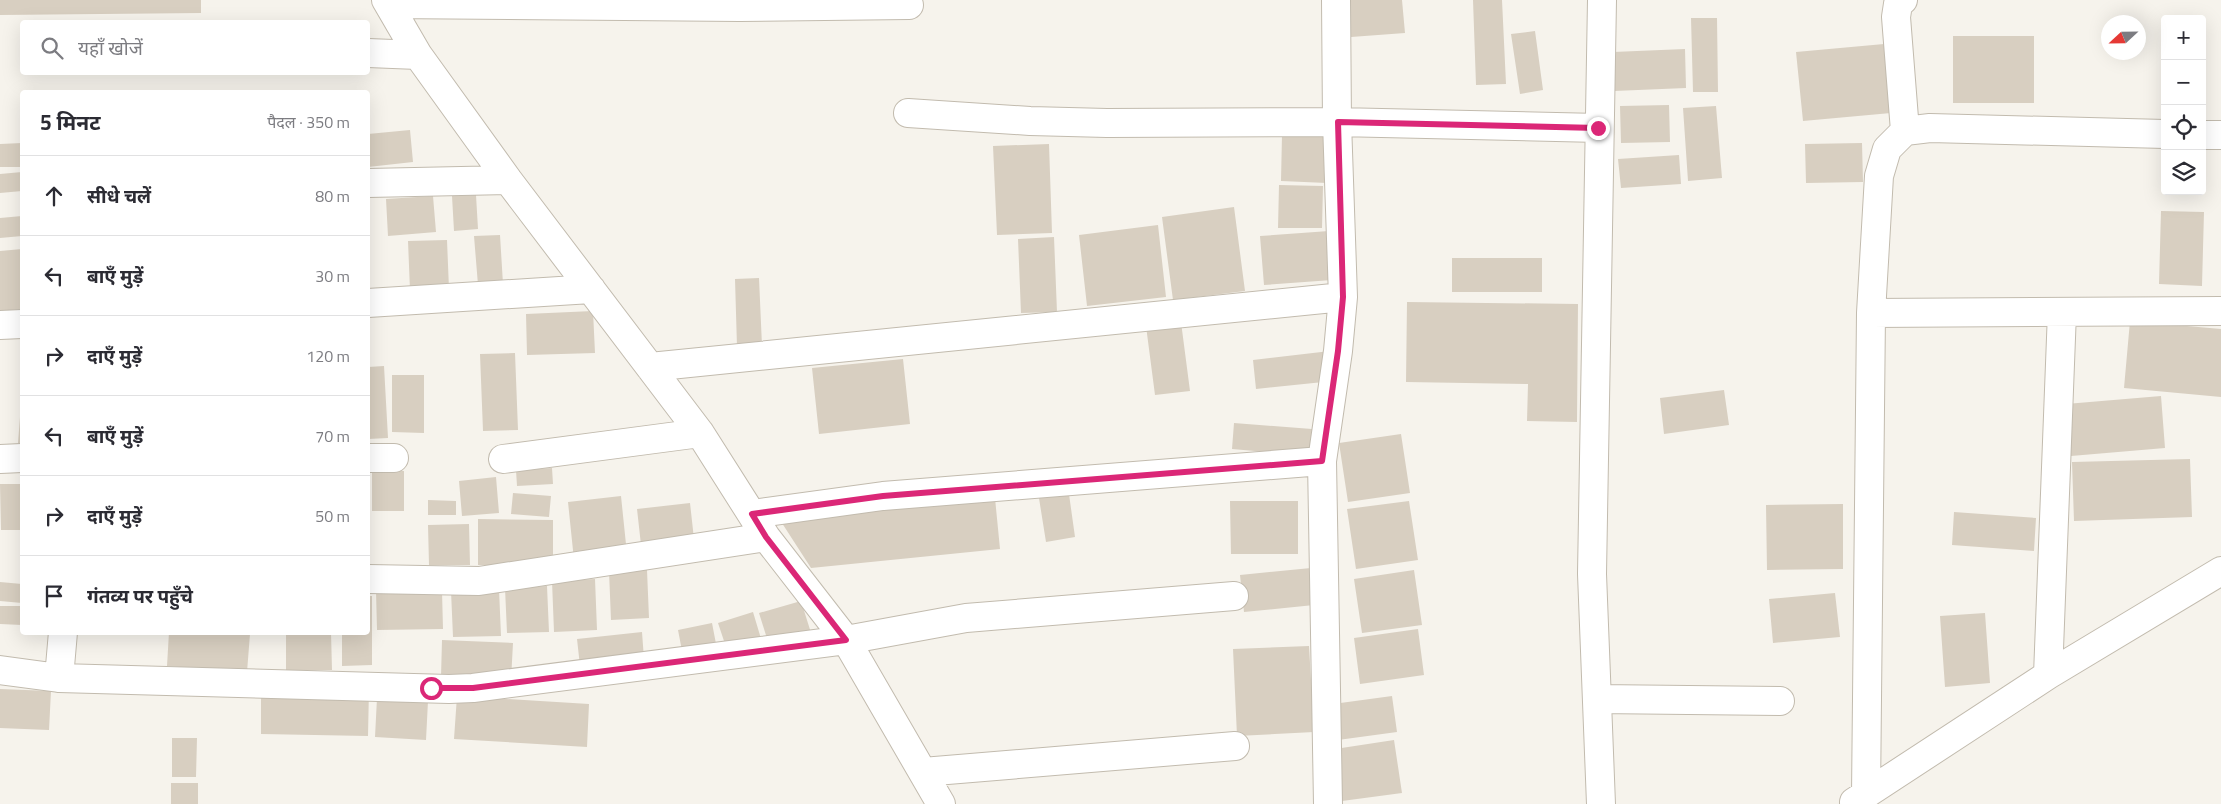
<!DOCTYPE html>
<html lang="hi">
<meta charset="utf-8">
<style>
:root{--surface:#fff;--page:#f2f2f3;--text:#2b2b33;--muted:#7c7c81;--line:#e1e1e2}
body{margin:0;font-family:"Titillium Web","Noto Sans Devanagari",sans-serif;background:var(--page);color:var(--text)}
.controls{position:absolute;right:15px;top:15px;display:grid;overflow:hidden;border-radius:5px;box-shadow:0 5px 20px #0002}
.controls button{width:45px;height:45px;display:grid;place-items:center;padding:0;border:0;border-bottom:1px solid var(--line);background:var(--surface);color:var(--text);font:25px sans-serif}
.compass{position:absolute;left:2101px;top:15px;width:45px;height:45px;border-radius:50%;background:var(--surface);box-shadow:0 5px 20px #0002;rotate:248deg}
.stop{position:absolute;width:15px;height:15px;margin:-11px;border:4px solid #db2777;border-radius:50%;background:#fff}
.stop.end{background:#db2777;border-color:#fff;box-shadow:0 1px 5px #0008}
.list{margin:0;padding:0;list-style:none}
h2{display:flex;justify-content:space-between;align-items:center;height:65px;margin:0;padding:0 20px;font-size:21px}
h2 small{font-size:16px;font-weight:400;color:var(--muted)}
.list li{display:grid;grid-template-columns:32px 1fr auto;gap:15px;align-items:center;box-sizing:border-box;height:80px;padding:0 20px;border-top:1px solid var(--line)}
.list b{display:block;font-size:19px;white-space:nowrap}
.list em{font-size:16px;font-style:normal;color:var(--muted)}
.icon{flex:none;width:28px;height:28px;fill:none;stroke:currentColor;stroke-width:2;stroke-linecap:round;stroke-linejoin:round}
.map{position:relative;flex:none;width:2221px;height:804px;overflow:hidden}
.search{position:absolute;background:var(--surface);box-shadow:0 5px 20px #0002;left:20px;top:20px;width:350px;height:55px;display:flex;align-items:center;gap:12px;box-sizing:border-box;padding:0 18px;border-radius:5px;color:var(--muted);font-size:19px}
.panel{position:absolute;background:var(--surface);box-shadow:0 5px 20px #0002;left:20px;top:90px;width:350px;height:545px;border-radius:5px}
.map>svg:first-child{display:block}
</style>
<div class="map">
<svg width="2221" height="804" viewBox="0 0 2221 804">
<rect width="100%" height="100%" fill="#f6f3ec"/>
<path fill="#d8cfc1" d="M0 0H201V13L0 15Z
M1348 0H1402L1405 33 1351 37Z
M1473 0H1502L1506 84 1476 85Z
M1691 18H1717L1718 92H1693Z
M1535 31 1543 90 1520 94 1511 34Z
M1953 36H2034V103H1953Z
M1884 44 1891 113 1803 121 1796 52Z
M1685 49 1686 88 1614 91 1613 52Z
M1669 105 1670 142 1621 143 1620 106Z
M1716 106 1722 178 1688 181 1683 108Z
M410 130 413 162 368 167V134Z
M1282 135 1329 137 1327 183 1281 181Z
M22 143V167H0V144Z
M1862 143 1863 182 1806 183 1805 144Z
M1049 144 1052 233 997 235 993 146Z
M1679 155 1681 184 1621 188 1618 159Z
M22 172V191L0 193V174Z
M1279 185 1323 186 1322 228H1278Z
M476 195 478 229 454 231 452 196Z
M433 196 436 232 388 236 386 199Z
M1234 207 1245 291 1173 300 1162 217Z
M2161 211 2204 212 2202 286 2159 284Z
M22 216V236L0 238V218Z
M1158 225 1166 297 1087 306 1079 235Z
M1329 231 1332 280 1264 285 1260 236Z
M500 235 503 284 478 285 474 236Z
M1054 237 1057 312 1021 313 1018 239Z
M447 240 449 289 410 290 408 241Z
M22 249V309L0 311V251Z
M1452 258H1542V292H1452Z
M759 278 762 346 737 347 735 279Z
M1407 302 1578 304 1577 422 1527 421 1528 384 1406 382Z
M593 311 595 353 527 355 526 314Z
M2130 321 2221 329V397L2124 388Z
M1181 322 1190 391 1155 395 1146 326Z
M1330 351 1333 381 1256 389 1253 360Z
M515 353 518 430 483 431 480 354Z
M903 359 910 424 819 434 812 368Z
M384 366 388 438 368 439V367Z
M392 375H424V433L392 432Z
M1724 390 1729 425 1664 434 1660 398Z
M2161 396 2165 448 2071 456 2066 404Z
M20 417H22V443H18Z
M1234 423 1312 429 1310 456 1232 449Z
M1401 434 1410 493 1348 502 1339 443Z
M2190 459 2192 517 2074 521 2072 462Z
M552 468 553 484 517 486 516 470Z
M372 470 404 471V511H372Z
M496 477 499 513 462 516 459 481Z
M0 484H22V530H1Z
M1068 487 1075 537 1046 542 1038 492Z
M513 493 551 496 549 517 511 514Z
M621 496 627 554 574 560 568 502Z
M995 498 1000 549 811 568 780 520Z
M428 500 456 501V515H428Z
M1230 501H1298V554H1231Z
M1409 501 1418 560 1356 569 1347 509Z
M690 503 694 539 641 545 637 509Z
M1843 504V569L1767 570 1766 505Z
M1954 512 2036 518 2034 551 1952 545Z
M478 519 553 520V566L478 565Z
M469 524 470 565H429L428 525Z
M1311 568 1314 605 1244 612 1240 575Z
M647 570 649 618 611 620 609 571Z
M1414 570 1422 625 1362 633 1354 579Z
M595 579 597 630 554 632 552 581Z
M0 582 22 584V603L0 601Z
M547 586 549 632 507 633 505 588Z
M499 589 501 636 453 637 451 591Z
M376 591H442L443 629 377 630Z
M1835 593 1840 637 1773 643 1769 599Z
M368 596H372V665L342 666V632H368Z
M801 601 812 636 770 648 759 613Z
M0 606H22V625L0 624Z
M753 612 762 642 728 653 718 623Z
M1985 613 1990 683 1945 687 1940 616Z
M712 623 717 649 683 656 678 630Z
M1418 629 1424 675 1360 684 1354 638Z
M169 632 250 634 247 672 167 666Z
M286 632H331L332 670H286Z
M642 632 644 659 580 666 577 639Z
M442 640 513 643 511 680 441 677Z
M1309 646 1314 732 1237 736 1233 649Z
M261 687 369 688 368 736 261 734Z
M0 689 51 691 49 730 0 728Z
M457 696 589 704 587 747 454 739Z
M1392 696 1397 732 1338 740 1333 704Z
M377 698 428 701 426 740 375 737Z
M172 738H197L196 777H172Z
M1394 740 1402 793 1342 801 1335 749Z
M171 783H198V804H171Z"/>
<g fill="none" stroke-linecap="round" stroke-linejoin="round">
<defs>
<path id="street" d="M386 0 418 55 508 180 700 433 766 537 846 640 941 804
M1903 0 1898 4 1896 17 1905 131
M389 4 740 7 909 5
M368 53 418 55
M908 113 1030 121 1107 123 1337 122 1599 128
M2202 135H2221
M368 183 508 180
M368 303 591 289
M1871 313 2221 311
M0 325 22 324
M650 367 1343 297
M368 458H394
M0 459 22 458
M503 459 700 433
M1322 461 1338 351 1343 297 1337 122 1336 0
M752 514 883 496 1322 461 1328 804
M368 579 479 581 766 537
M0 670 59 678 449 689 473 688 846 640 966 618 1234 596
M2048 675 2062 312
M59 678 63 632
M1597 699 1780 701
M923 772 1235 746
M1866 795 1871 313 1879 176 1887 149 1905 131 1930 128 2165 134
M1854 802 2048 675 2221 571
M1601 804 1592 574 1602 0"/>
</defs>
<use href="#street" stroke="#c2bbae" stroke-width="30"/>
<use href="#street" stroke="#fff" stroke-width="28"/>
</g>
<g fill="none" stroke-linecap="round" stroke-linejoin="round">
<path stroke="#db2777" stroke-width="6" d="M431 688H473L846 640 766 537 752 514 883 496 1322 461 1338 351 1343 297 1338 122 1598 128"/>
</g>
</svg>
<div class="controls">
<button>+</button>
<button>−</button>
<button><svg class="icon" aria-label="locate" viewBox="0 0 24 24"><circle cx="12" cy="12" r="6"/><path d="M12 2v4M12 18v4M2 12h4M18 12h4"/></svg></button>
<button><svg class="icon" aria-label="layers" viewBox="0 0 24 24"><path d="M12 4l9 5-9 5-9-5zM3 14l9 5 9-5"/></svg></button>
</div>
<svg class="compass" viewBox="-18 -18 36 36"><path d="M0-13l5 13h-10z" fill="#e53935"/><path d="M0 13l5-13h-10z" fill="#7c7c81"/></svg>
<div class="stop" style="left:431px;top:688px"></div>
<div class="stop end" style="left:1598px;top:128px"></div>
<div class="search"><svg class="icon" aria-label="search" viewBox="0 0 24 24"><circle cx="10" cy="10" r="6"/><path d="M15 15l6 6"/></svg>यहाँ खोजें</div>
<section class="panel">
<h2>5 मिनट<small>पैदल · 350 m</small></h2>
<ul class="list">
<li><svg class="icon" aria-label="ahead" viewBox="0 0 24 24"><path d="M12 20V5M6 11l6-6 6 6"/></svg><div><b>सीधे चलें</b></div><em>80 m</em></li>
<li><svg class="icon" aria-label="left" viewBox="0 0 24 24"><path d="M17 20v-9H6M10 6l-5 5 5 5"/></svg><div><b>बाएँ मुड़ें</b></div><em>30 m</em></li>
<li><svg class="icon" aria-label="right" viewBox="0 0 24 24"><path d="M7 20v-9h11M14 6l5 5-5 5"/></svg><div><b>दाएँ मुड़ें</b></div><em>120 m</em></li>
<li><svg class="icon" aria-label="left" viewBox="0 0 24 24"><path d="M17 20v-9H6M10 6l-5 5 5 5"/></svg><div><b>बाएँ मुड़ें</b></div><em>70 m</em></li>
<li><svg class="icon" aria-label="right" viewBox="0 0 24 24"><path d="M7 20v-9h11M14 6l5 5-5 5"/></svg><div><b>दाएँ मुड़ें</b></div><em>50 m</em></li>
<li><svg class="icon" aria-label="arrive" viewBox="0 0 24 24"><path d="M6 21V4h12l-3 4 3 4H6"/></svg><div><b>गंतव्य पर पहुँचे</b></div></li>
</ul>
</section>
</div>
